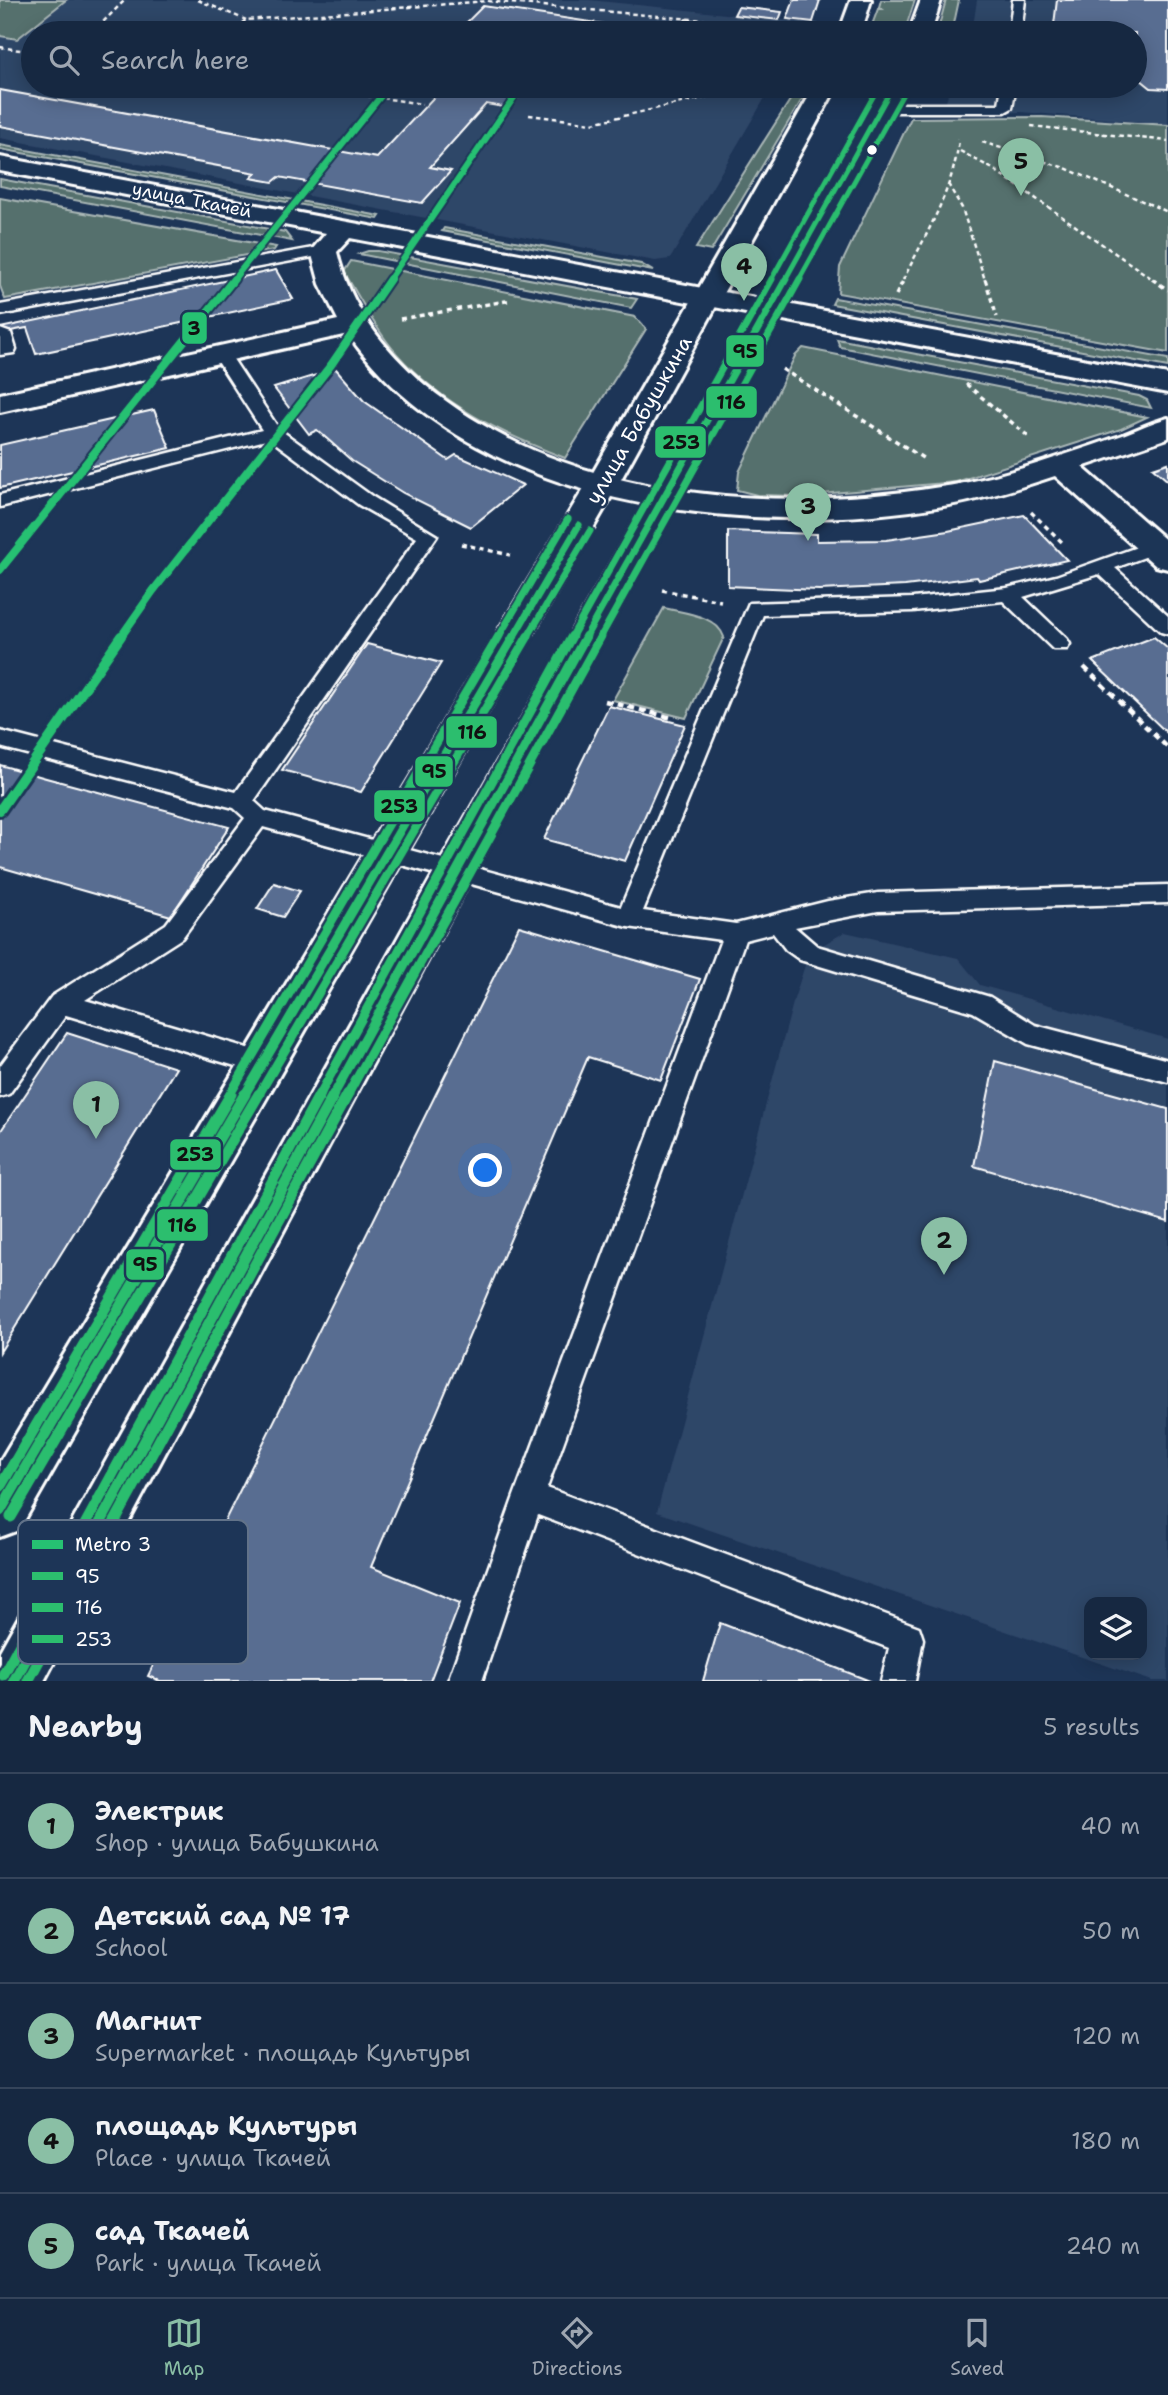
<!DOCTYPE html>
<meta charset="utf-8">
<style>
:root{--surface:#162841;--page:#23344c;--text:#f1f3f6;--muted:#9ea6b1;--line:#35445a;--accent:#8abfa5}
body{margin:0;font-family:"Shantell Sans",sans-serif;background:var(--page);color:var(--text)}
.controls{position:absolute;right:21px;bottom:21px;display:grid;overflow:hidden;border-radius:14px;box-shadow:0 4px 18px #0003}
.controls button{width:63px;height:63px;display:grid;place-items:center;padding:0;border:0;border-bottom:2px solid var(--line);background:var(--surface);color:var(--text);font:35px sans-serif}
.you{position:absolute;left:486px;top:1171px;width:24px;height:24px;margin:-18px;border:5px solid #fff;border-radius:50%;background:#1a73e8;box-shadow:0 0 0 10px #1a73e833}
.badge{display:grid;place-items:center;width:46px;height:46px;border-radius:50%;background:var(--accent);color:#111;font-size:23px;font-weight:700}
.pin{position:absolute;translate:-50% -58px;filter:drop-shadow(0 2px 4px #0008)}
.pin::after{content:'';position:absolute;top:37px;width:24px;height:21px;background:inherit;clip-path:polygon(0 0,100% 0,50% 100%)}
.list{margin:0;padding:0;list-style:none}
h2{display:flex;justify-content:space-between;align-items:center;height:91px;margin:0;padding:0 28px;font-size:30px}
h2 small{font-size:23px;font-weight:400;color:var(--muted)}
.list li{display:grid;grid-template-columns:46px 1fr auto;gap:21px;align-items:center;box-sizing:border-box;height:105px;padding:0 28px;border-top:2px solid var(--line)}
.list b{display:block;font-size:26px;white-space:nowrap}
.list p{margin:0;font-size:23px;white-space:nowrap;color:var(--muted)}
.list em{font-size:23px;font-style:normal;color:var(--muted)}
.icon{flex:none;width:38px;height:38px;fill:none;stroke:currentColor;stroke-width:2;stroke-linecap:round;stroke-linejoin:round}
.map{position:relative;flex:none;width:1168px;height:1681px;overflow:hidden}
.search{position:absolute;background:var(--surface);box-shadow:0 4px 18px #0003;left:21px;right:21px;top:21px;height:77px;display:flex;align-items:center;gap:18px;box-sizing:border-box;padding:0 24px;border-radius:38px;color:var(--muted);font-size:26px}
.sheet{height:616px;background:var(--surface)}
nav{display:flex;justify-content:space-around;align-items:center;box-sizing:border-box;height:98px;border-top:2px solid var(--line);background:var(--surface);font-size:19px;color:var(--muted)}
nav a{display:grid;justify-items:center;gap:4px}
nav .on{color:var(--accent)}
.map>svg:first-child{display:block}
</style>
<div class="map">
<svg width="1168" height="1681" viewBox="0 0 1168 1681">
<rect width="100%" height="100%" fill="#1d3557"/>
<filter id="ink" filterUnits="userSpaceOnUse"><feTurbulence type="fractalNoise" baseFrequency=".0143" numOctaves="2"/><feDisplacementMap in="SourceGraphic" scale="14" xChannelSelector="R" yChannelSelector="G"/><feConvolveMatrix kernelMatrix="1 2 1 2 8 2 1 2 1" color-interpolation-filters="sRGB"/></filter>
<g filter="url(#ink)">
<path fill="#2f4668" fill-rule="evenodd" d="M0 0H589L813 23 812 33H33V86H772L670 259 655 261 0 138Z
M977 0H1168V124L1021 112 943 114 950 86H1135V33H972Z
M845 932 958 958 980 985 1168 1039V1681H1152L657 1512 794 999 809 953ZM1089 1602H1142V1655H1089Z"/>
<path fill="#546f6d" stroke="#aab7b6" stroke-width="2" d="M0 0H66L17 39 0 36Z
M881 0H915L904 33H869L878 9H882L879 7Z
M946 0H959L952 33H937Z
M799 86H810L711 251 696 248Z
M1042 117 1168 125V353L838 293 840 267 911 118Z
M0 145 380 216 378 219 0 149Z
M0 179 285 232 292 241 0 186Z
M0 198 276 247 274 250 5 299 0 286Z
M444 228 641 264 653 271 442 231Z
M368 251H378L637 299 631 308 359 254Z
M351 261 635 317 646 329 565 458C502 434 442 405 397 354 376 330 360 298 344 272Z
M835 298 1168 359V367L832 304Z
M837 339 1139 396 1147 400 1151 408 840 347Z
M803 348 1147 417 1121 429 956 482 798 496 757 495 737 490 739 472 795 356Z
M664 608C684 613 716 615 724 637L686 718 613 700Z"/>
<path fill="#586d91" stroke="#fff" stroke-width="2" d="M794 0H820L813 22 787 19Z
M1057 0H1168V89L1151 88 1135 75V33H1053Z
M483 6 664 33H477L459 30Z
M738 7 782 12 779 20 734 15Z
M686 19 781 33H675Z
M255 25 276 28 308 33H244Z
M376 86H529L510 108 486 104 430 167 451 171 422 203 279 177 273 182 251 178 256 173 0 126V90L377 158 435 96Z
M276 270 293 299 36 354 27 328 0 333V328Z
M336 369 364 401 448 460 456 455 523 485 471 527 403 493 352 461 317 430 309 434 274 388Z
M154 410 170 448 0 488V445Z
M1168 463V481L1153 468Z
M1024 515 1067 560 979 580 977 577 905 586 819 590 728 586V531L817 534V541L886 540 948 531Z
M1154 637 1168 649V734L1092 661Z
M367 644 441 663 361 792 282 770Z
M609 706 685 725 625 861 544 839Z
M0 765 46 778 229 827 171 916 0 867Z
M274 883 300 891 283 917 257 909Z
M519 926 700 979 661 1080 588 1057 371 1567 460 1603 430 1681H160L148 1676Z
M67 1033 176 1068 0 1352V1132Z
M995 1061 1168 1109V1222L974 1166Z
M720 1623 870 1681H703Z"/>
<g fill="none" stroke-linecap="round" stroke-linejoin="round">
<defs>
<path id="service" d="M1013 0H1025L1021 33H1009Z
M813 26 851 29 857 33H809L807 30Z
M1002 86H1016L1012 108 1005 112H879L872 108 879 104H999Z
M324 246 329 248V254L0 315V305Z
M0 329 11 333 16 349 14 353 0 355Z
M221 349 227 350 279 429 373 497 437 536 254 801 265 811 621 907 749 603 913 598 1007 588 1056 576 1154 541 1164 547 1161 551 1115 568 1168 616V634L1161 632 1099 574 1023 597 1067 639 1070 644 1067 649H1053L1003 601 913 611 763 615 643 911 736 924 828 901 878 893 1168 885V903L878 911 795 927 817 946 990 997 1035 1025 1168 1060V1082L1028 1044 973 1012 800 960 786 950 773 933 745 940 547 1488 919 1627 923 1639 915 1681H881L889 1648 538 1515 482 1681H448L514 1496 721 940 628 927 263 827 182 938 85 1000 271 1055 275 1063 271 1071 262 1074 66 1015 9 1094 0 1097V1066L52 996 166 924 245 818 234 808 0 747V731L236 792 417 538 359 505 270 439 0 507V495L262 430 213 354Z"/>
<path id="minor" d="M0 157 1168 375V393L350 238 337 252C350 307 383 349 425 385 565 500 767 514 940 487 1002 478 1064 455 1123 435 1138 429 1153 422 1168 418V438L1082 467 1168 542V569L1156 566 1055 476C1019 488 981 500 943 506 748 540 470 509 348 334L0 412V394L338 320 320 284 311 251 326 233 0 171Z"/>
<path id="tertiary" d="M851 0H871L861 33H839Z
M921 0H941L931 33H909Z
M815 86H837L619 483 19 1530 0 1537V1461L587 483Z
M882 86H904L473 875 44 1681H0V1651L442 859Z"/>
</defs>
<use href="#service" stroke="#fff" stroke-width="5"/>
<use href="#minor" stroke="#fff" stroke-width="6"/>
<use href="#tertiary" stroke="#fff" stroke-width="6"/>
<path stroke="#fff" stroke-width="2.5" stroke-dasharray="4.5 3.5" stroke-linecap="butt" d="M198 0 246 20
M92 33 125 0
M229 33 246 20 487 1 782 27
M0 47 33 52
M303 86 422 104
M529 115 592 123 757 86
M1031 126 1168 141
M982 142 1065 168 1168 212
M960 151 993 169 1154 280
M948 184 962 208 985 280
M903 280C925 236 954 189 959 139"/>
<path stroke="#fff" stroke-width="3.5" stroke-dasharray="5 4.5" stroke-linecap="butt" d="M985 279 997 317
M1152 279 1168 290
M896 295 904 279
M400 319 512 300
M782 369 926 460
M966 384 1029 437
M1031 512 1065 545
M461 544 510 555
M662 590 721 601"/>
<path stroke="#fff" stroke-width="4.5" stroke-dasharray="7 5" stroke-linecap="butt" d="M1084 667 1168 748
M605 701 672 718"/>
<use href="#service" fill="#1d3557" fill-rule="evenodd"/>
<use href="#minor" fill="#1d3557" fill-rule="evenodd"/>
<use href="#tertiary" fill="#1d3557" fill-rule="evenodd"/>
<defs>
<path id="bus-1-far3" d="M785 280 893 86"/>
<path id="bus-1-far2" d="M513 638 579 525
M585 638 786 279"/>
<path id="bus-1-far1" d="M244 1096 514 636
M333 1096 586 636"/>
<path id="bus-1" d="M0 1511 245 1094
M14 1681 334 1094"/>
<path id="bus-2-far3" d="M799 280 904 92"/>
<path id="bus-2-far2" d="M527 638 590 531
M600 638 800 279"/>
<path id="bus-2-far1" d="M258 1096 528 636
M347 1096 601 636"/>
<path id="bus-2" d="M11 1517 259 1094
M28 1681 348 1094"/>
<path id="bus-3-far3" d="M771 280 879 86"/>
<path id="bus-3-far2" d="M498 638 568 519
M571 638 772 279"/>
<path id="bus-3-far1" d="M229 1096 499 636
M319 1096 572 636"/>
<path id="bus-3" d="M0 1487 231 1094
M3 1675 320 1094"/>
</defs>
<use href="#bus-1-far3" stroke="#1d3557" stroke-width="9"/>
<use href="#bus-1-far2" stroke="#1d3557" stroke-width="11"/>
<use href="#bus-1-far1" stroke="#1d3557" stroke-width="14"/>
<use href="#bus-1" stroke="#1d3557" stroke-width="17"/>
<use href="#bus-2-far3" stroke="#1d3557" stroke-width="9"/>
<use href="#bus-2-far2" stroke="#1d3557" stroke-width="11"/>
<use href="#bus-2-far1" stroke="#1d3557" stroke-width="14"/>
<use href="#bus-2" stroke="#1d3557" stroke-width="17"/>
<use href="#bus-3-far3" stroke="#1d3557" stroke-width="9"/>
<use href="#bus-3-far2" stroke="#1d3557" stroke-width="11"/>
<use href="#bus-3-far1" stroke="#1d3557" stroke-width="14"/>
<use href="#bus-3" stroke="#1d3557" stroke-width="17"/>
<use href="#bus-1-far3" stroke="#2cbe6e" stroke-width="5"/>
<use href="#bus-1-far2" stroke="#2cbe6e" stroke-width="7"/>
<use href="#bus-1-far1" stroke="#2cbe6e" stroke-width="9"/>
<use href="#bus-1" stroke="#2cbe6e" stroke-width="11"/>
<use href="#bus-2-far3" stroke="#2cbe6e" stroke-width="5"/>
<use href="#bus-2-far2" stroke="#2cbe6e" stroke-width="7"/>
<use href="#bus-2-far1" stroke="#2cbe6e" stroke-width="9"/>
<use href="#bus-2" stroke="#2cbe6e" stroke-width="11"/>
<use href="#bus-3-far3" stroke="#2cbe6e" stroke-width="5"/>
<use href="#bus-3-far2" stroke="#2cbe6e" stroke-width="7"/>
<use href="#bus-3-far1" stroke="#2cbe6e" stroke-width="9"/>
<use href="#bus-3" stroke="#2cbe6e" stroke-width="11"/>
<defs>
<path id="metro-1-far2" d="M233 280 389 86
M389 280 522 86"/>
<path id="metro-1-far1" d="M0 570 234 279
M120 638 153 591 331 365 390 279"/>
<path id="metro-1" d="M0 810 121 636"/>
</defs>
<use href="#metro-1-far2" stroke="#1d3557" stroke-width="10"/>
<use href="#metro-1-far1" stroke="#1d3557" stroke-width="12"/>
<use href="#metro-1" stroke="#1d3557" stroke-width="16"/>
<use href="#metro-1-far2" stroke="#26c172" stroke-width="6"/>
<use href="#metro-1-far1" stroke="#26c172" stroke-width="8"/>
<use href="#metro-1" stroke="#26c172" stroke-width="10"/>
</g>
</g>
<circle fill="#fff" stroke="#1d3557" stroke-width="2.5" cx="872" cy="150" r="6"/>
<g text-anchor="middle" stroke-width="5" stroke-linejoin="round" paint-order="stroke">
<g font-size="18" fill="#fff" stroke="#1d3557">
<text transform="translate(192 200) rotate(11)" y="6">улица Ткачей</text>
</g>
<g font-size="21" fill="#fff" stroke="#1d3557">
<text transform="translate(639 420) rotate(-60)" y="7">улица Бабушкина</text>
</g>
</g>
<rect x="18" y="1520" width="230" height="144" rx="10" fill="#1d3557" stroke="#617289" stroke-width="2"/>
<rect x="32" y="1540" width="31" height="9" fill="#26c172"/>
<rect x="32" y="1572" width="31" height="8" fill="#2cbe6e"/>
<rect x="32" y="1603" width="31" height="9" fill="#2cbe6e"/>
<rect x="32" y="1635" width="31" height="8" fill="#2cbe6e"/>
<g font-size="19" fill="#fff">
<text x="75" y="1551">Metro 3</text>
<text x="75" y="1583">95</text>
<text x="75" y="1614">116</text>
<text x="75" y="1646">253</text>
</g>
<g stroke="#1d3557" stroke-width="2.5">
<rect x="181" y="311" width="27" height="34" rx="7" fill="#26c172"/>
<rect x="725" y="334" width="40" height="34" rx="7" fill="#2cbe6e"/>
<rect x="705" y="385" width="53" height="34" rx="7" fill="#2cbe6e"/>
<rect x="654" y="425" width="53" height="34" rx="7" fill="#2cbe6e"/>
<rect x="445" y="715" width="53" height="34" rx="7" fill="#2cbe6e"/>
<rect x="414" y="755" width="40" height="33" rx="7" fill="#2cbe6e"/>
<rect x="373" y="789" width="53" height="34" rx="7" fill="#2cbe6e"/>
<rect x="169" y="1138" width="53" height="33" rx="7" fill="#2cbe6e"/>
<rect x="156" y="1208" width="53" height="34" rx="7" fill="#2cbe6e"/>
<rect x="125" y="1248" width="40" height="33" rx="7" fill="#2cbe6e"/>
</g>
<g font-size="19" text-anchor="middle" font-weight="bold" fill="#111">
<text x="194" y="335">3</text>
<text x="745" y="358">95</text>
<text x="731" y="409">116</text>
<text x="681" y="449">253</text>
<text x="472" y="739">116</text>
<text x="434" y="778">95</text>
<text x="399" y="813">253</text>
<text x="195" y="1161">253</text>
<text x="182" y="1232">116</text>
<text x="145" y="1271">95</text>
</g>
</svg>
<div class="controls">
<button><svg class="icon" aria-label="layers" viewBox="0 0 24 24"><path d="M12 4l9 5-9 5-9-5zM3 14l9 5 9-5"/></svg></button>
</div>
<div class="you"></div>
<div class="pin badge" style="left:96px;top:1139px">1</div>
<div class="pin badge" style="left:944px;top:1275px">2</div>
<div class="pin badge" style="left:808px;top:541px">3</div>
<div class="pin badge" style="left:744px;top:301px">4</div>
<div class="pin badge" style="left:1021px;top:196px">5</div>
<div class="search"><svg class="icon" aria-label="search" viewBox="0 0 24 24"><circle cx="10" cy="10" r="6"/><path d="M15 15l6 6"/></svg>Search here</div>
</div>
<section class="sheet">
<h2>Nearby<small>5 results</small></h2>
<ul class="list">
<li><span class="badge">1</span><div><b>Электрик</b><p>Shop · улица Бабушкина</p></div><em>40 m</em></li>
<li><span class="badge">2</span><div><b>Детский сад № 17</b><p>School</p></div><em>50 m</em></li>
<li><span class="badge">3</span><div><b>Магнит</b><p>Supermarket · площадь Культуры</p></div><em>120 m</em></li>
<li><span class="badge">4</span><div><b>площадь Культуры</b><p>Place · улица Ткачей</p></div><em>180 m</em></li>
<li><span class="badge">5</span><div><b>сад Ткачей</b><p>Park · улица Ткачей</p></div><em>240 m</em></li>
</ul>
</section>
<nav>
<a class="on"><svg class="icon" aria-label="map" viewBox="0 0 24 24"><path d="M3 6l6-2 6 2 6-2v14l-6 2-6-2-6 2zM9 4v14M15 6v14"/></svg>Map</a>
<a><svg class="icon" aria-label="directions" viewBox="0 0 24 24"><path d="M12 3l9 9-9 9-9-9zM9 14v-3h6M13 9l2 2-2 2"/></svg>Directions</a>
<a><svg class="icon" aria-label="saved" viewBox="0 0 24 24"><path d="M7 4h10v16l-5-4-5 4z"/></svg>Saved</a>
</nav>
